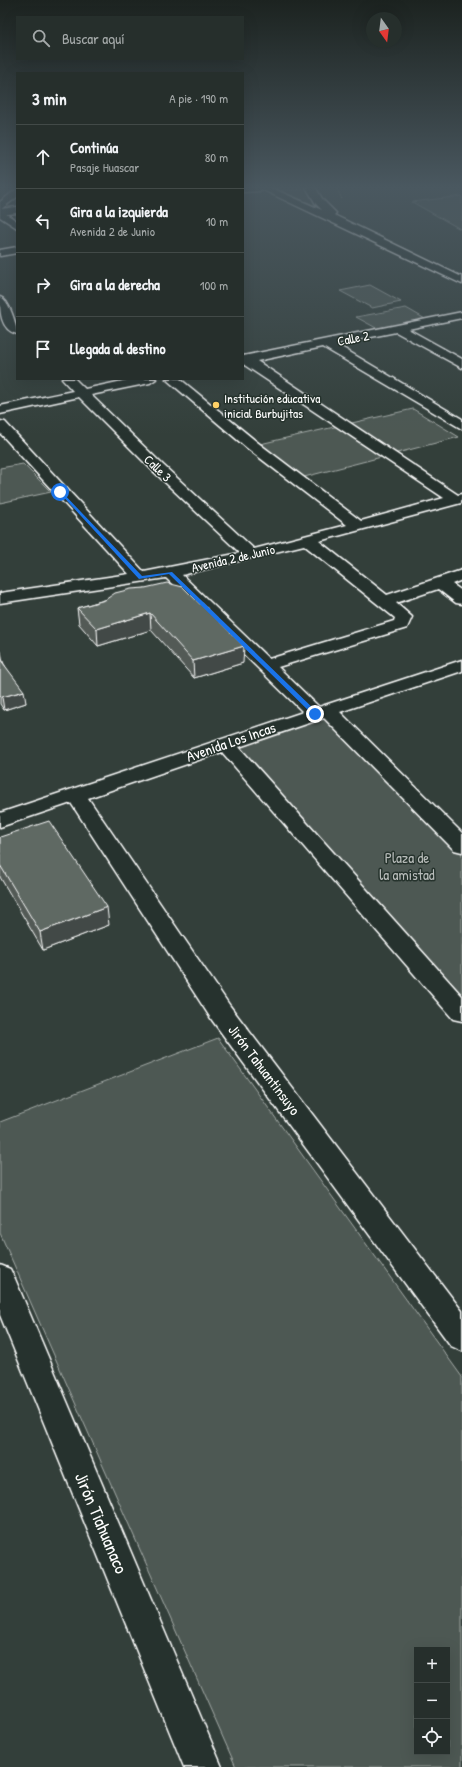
<!DOCTYPE html>
<html lang="es">
<meta charset="utf-8">
<style>
:root{--surface:#262f2c;--page:#323b38;--text:#f1f3f6;--muted:#a4a9a9;--line:#424a48}
body{margin:0;font-family:"Patrick Hand",sans-serif;background:var(--page);color:var(--text)}
.controls{position:absolute;right:12px;bottom:12px;display:grid;overflow:hidden;border-radius:0px;box-shadow:0 4px 16px #0002}
.controls button{width:36px;height:36px;display:grid;place-items:center;padding:0;border:0;border-bottom:1px solid var(--line);background:var(--surface);color:var(--text);font:20px sans-serif}
.compass{position:absolute;left:366px;top:12px;width:36px;height:36px;border-radius:50%;background:var(--surface);box-shadow:0 4px 16px #0002;rotate:166deg}
.stop{position:absolute;width:12px;height:12px;margin:-9px;border:3px solid #1a73e8;border-radius:50%;background:#fff}
.stop.end{background:#1a73e8;border-color:#fff;box-shadow:0 1px 4px #0008}
.list{margin:0;padding:0;list-style:none}
h2{display:flex;justify-content:space-between;align-items:center;height:52px;margin:0;padding:0 16px;font-size:17px}
h2 small{font-size:13px;font-weight:400;color:var(--muted)}
.list li{display:grid;grid-template-columns:26px 1fr auto;gap:12px;align-items:center;box-sizing:border-box;height:64px;padding:0 16px;border-top:1px solid var(--line)}
.list b{display:block;font-size:15px;white-space:nowrap}
.list p{margin:0;font-size:13px;white-space:nowrap;color:var(--muted)}
.list em{font-size:13px;font-style:normal;color:var(--muted)}
.icon{flex:none;width:22px;height:22px;fill:none;stroke:currentColor;stroke-width:2;stroke-linecap:round;stroke-linejoin:round}
.map{position:relative;flex:none;width:462px;height:1767px;overflow:hidden}
.search{position:absolute;background:var(--surface);box-shadow:0 4px 16px #0002;left:16px;top:16px;width:228px;height:44px;display:flex;align-items:center;gap:10px;box-sizing:border-box;padding:0 14px;border-radius:0px;color:var(--muted);font-size:15px}
.panel{position:absolute;background:var(--surface);box-shadow:0 4px 16px #0002;left:16px;top:72px;width:228px;height:308px;border-radius:0px}
.map>svg:first-child{display:block}
</style>
<div class="map">
<svg width="462" height="1767" viewBox="0 0 462 1767">
<rect width="100%" height="100%" fill="#333f3a"/>
<filter id="ink" filterUnits="userSpaceOnUse"><feTurbulence type="fractalNoise" baseFrequency=".025" numOctaves="2"/><feDisplacementMap in="SourceGraphic" scale="8" xChannelSelector="R" yChannelSelector="G"/><feConvolveMatrix kernelMatrix="1 2 1 2 8 2 1 2 1" color-interpolation-filters="sRGB"/></filter>
<g filter="url(#ink)">
<path fill="#4d5853" stroke="#a6aca9" fill-rule="evenodd" d="M307 189 315 205 321 210 275 191Z
M462 196V230L412 202Z
M370 285 401 302 372 308 340 291Z
M406 308 427 320 378 329 356 317Z
M413 409 459 437 304 477 260 444Z
M23 464 51 492 0 503V468Z
M327 710 462 845V1010L225 743Z
M218 1038 462 1377V1767H236L0 1233V1122ZM417 1650H447V1752H417Z"/>
<g fill="none" stroke-linecap="round" stroke-linejoin="round">
<defs>
<path id="minor" d="M17 189V197L0 210V202Z
M0 210 17 221V228L0 217Z
M17 247V253L0 256V250Z
M0 297C9 299 17 326 17 334 0 330 0 310 0 297Z
M462 312V318L408 329 462 359V368L396 332 336 344 462 419V429L323 347 257 361 458 495 462 494 461 503 319 541 387 595 462 570V580L452 584 462 591V604L456 603 438 589 396 603 412 617 407 628 278 667 319 707 462 660V671L340 712 462 833V852L454 850 324 718 239 747 462 996V1021L453 1019 222 752 88 798 230 1006 462 1311V1351L451 1346 212 1020 71 803 0 827V813L303 712 166 578 0 603V593L129 574 0 433V421L5 422 144 572 240 553 153 471 79 397 0 414V406L73 391 62 379H75L85 389 132 379H156L150 383 91 395 163 465 254 549 347 525 247 448 166 379H180L257 442 361 521 444 498 243 364V356ZM304 545 395 618 394 621 269 659 182 575Z
M0 1265 10 1269 15 1279 222 1767H184L0 1315Z"/>
<path id="major" d="M243 187H263V188L259 191 243 192Z
M17 207V213L0 215V209Z"/>
<path id="highway" d="M269 187 322 210 316 204 306 187H315L323 200 336 213 334 215 462 277V284L259 188Z"/>
</defs>
<use href="#minor" stroke="#fff" stroke-width="3"/>
<use href="#major" stroke="#fff" stroke-width="3"/>
<use href="#highway" stroke="#fff" stroke-width="3"/>
<path stroke="#fff" stroke-width="1" stroke-dasharray="1.5 1.5" stroke-linecap="butt" d="M336 187 342 199"/>
<use href="#minor" fill="#26332d" fill-rule="evenodd"/>
<use href="#major" fill="#26332d" fill-rule="evenodd"/>
<use href="#highway" fill="#26332d" fill-rule="evenodd"/>
</g>
<path fill="#525a56" stroke="#fff" d="M145 588 243 663 194 678 151 630 98 646 79 624 77 608Z
M0 650 3 662 26 703 4 710 0 704Z
M0 837 109 925 43 950 0 877Z"/>
<path fill="#424a46" stroke="#fff" d="M150 613 151 630 98 646 97 629Z
M244 646 243 663 194 678 193 661Z
M1 651 3 663 0 664V652Z
M24 691 26 703 4 710 2 697Z
M107 907 109 925 43 950 40 932Z"/>
<path fill="#5f6964" stroke="#fff" d="M167 583 183 587 200 604 202 603 244 646 193 661 150 613 97 629 77 608 105 600 115 593 131 589 145 588Z
M0 659 24 691 2 697 0 695Z
M49 821 107 907 40 932 0 865V837Z"/>
</g>
<linearGradient id="sky" x2="0" y2="1"><stop stop-color="#1c2320"/><stop offset="0.43" stop-color="#4a5860"/><stop offset="1" stop-color="#4a5860" stop-opacity="0"/></linearGradient>
<rect width="462" height="435" fill="url(#sky)"/>
<path fill="#1a73e8" d="M58 491H61L142 576 172 572 317 712V715H313L169 574 139 579Z"/>
<circle fill="#ffd166" stroke="#26332d" stroke-width="1.5" cx="216" cy="405" r="4"/>
<g text-anchor="middle" stroke-width="3" stroke-linejoin="round" paint-order="stroke">
<g font-size="13" fill="#fff" stroke="#26332d">
<text transform="translate(353 338) rotate(-11)" y="5">Calle 2</text>
<text transform="translate(158 468) rotate(44)" y="5">Calle 3</text>
<text transform="translate(233 558) rotate(-13)" y="5">Avenida 2 de Junio</text>
</g>
<g font-size="13" fill="#fff" stroke="#26332d" text-anchor="start">
<text x="224" y="403">Institución educativa<tspan x="224" dy="15">inicial Burbujitas</tspan></text>
</g>
<g font-size="15" fill="#fff" stroke="#26332d">
<text transform="translate(231 742) rotate(-19)" y="5">Avenida Los Incas</text>
<text transform="translate(264 1070) rotate(53)" y="5">Jirón Tahuantinsuyo</text>
</g>
<g font-size="15" fill="#b8bcba" stroke="#26332d">
<text x="407" y="863">Plaza de<tspan x="407" dy="17">la amistad</tspan></text>
</g>
<g font-size="18" fill="#fff" stroke="#26332d">
<text transform="translate(101 1523) rotate(67)" y="6">Jirón Tiahuanaco</text>
</g>
</g>
</svg>
<div class="controls">
<button>+</button>
<button>−</button>
<button><svg class="icon" aria-label="locate" viewBox="0 0 24 24"><circle cx="12" cy="12" r="6"/><path d="M12 2v4M12 18v4M2 12h4M18 12h4"/></svg></button>
</div>
<svg class="compass" viewBox="-18 -18 36 36"><path d="M0-13l5 13h-10z" fill="#e53935"/><path d="M0 13l5-13h-10z" fill="#a4a9a9"/></svg>
<div class="stop" style="left:60px;top:492px"></div>
<div class="stop end" style="left:315px;top:714px"></div>
<div class="search"><svg class="icon" aria-label="search" viewBox="0 0 24 24"><circle cx="10" cy="10" r="6"/><path d="M15 15l6 6"/></svg>Buscar aquí</div>
<section class="panel">
<h2>3 min<small>A pie · 190 m</small></h2>
<ul class="list">
<li><svg class="icon" aria-label="ahead" viewBox="0 0 24 24"><path d="M12 20V5M6 11l6-6 6 6"/></svg><div><b>Continúa</b><p>Pasaje Huascar</p></div><em>80 m</em></li>
<li><svg class="icon" aria-label="left" viewBox="0 0 24 24"><path d="M17 20v-9H6M10 6l-5 5 5 5"/></svg><div><b>Gira a la izquierda</b><p>Avenida 2 de Junio</p></div><em>10 m</em></li>
<li><svg class="icon" aria-label="right" viewBox="0 0 24 24"><path d="M7 20v-9h11M14 6l5 5-5 5"/></svg><div><b>Gira a la derecha</b></div><em>100 m</em></li>
<li><svg class="icon" aria-label="arrive" viewBox="0 0 24 24"><path d="M6 21V4h12l-3 4 3 4H6"/></svg><div><b>Llegada al destino</b></div></li>
</ul>
</section>
</div>
